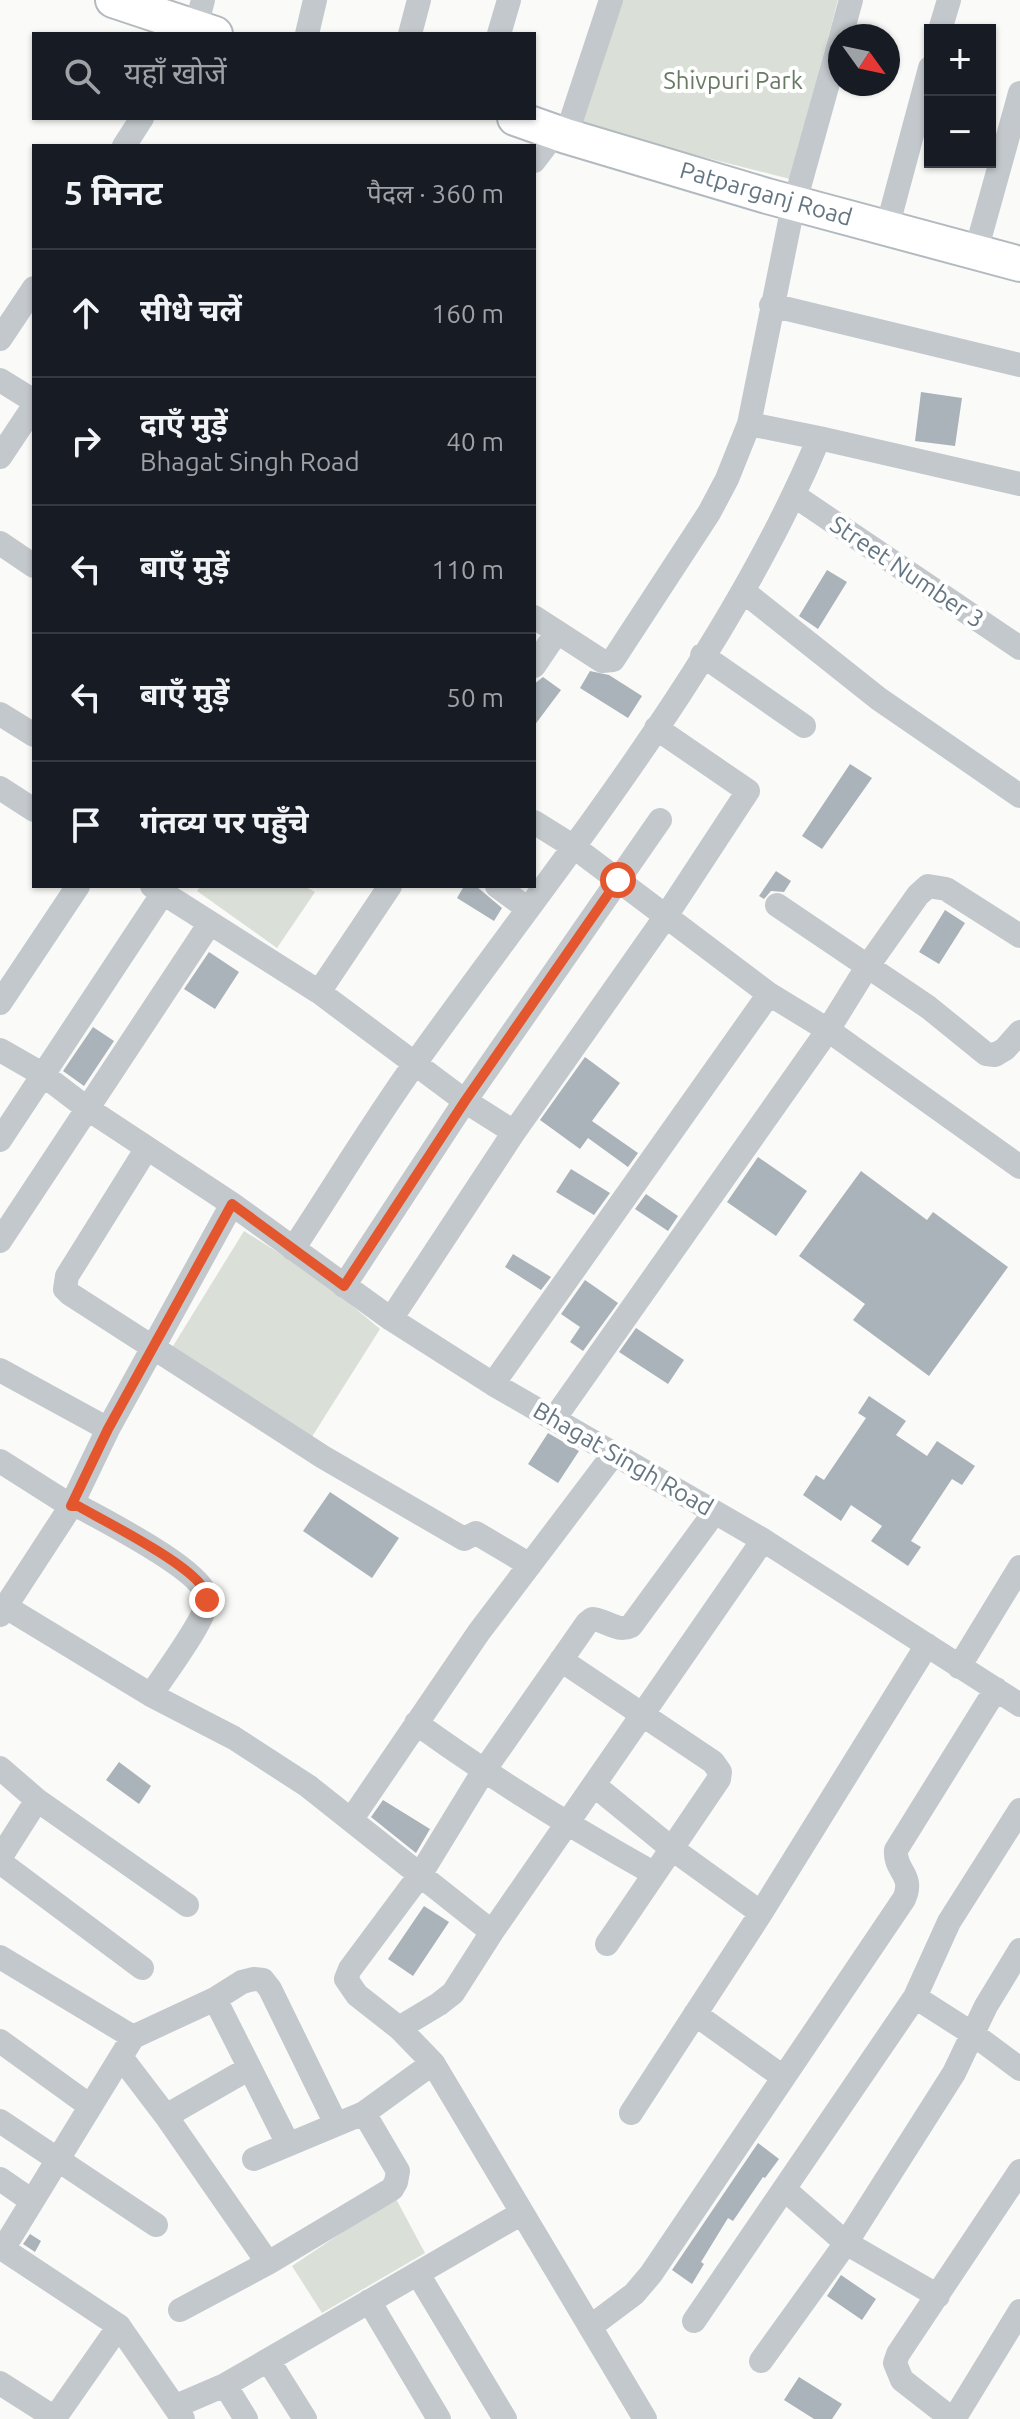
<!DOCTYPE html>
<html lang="hi">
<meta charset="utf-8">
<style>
:root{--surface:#171b24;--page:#242831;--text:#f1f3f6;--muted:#9ea1a6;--line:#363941}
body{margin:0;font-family:Ubuntu,"Noto Sans Devanagari",sans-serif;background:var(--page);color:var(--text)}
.controls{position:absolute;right:24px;top:24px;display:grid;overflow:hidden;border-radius:0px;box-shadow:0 2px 6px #0004}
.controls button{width:72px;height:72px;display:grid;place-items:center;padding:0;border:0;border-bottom:2px solid var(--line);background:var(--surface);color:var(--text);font:40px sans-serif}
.compass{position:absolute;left:828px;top:24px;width:72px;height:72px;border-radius:50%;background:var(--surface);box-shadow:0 2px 6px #0004;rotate:123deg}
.stop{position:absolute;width:24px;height:24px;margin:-18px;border:6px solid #e4572e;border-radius:50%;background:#fff}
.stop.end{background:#e4572e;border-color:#fff;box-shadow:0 2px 8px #0008}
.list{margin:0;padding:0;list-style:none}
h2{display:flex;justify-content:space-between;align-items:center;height:104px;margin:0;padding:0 32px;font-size:34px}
h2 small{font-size:26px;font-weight:400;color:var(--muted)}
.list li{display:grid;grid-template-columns:52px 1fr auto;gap:24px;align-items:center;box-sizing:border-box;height:128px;padding:0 32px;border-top:2px solid var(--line)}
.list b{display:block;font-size:30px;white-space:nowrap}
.list p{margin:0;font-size:26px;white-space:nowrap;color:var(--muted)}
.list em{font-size:26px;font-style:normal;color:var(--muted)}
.icon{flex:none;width:44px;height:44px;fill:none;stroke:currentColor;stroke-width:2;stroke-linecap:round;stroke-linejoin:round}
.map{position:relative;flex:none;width:1020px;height:2419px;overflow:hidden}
.search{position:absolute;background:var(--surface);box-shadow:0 2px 6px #0004;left:32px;top:32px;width:504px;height:88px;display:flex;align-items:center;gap:20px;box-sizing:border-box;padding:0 28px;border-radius:0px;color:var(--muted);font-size:30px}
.panel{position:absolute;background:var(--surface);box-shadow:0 2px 6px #0004;left:32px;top:144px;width:504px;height:744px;border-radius:0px}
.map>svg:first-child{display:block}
</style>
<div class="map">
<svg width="1020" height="2419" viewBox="0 0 1020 2419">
<rect width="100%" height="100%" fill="#fafaf8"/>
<path fill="#dadfd7" d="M622 0H838L790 179 578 125Z
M201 886H304L315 892 277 948 197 891Z
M244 1231 319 1278 380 1329 308 1443 170 1351Z
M395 2197 425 2253 322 2313 292 2266Z"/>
<path fill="#aab3b9" d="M921 392 962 398 955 446 915 441Z
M827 570 847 582 818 629 799 616Z
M590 671 609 675 642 696 628 718 580 688Z
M543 677 561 690 534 726V684Z
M850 764 872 778 822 849 802 836Z
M776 871 791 881 784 892 771 891 764 899 759 896Z
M464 886H476L502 908 494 921 457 898Z
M945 910 965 923 939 964 919 952Z
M209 952 239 972 215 1009 184 989Z
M93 1027 114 1041 84 1086 63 1071Z
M585 1057 620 1083 592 1121 638 1153 628 1167 588 1138 580 1149 540 1120Z
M758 1157 807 1191 776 1236 727 1202Z
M571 1169 610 1193 594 1215 556 1192Z
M861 1171 927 1220 933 1212 1008 1267 929 1376 853 1320 865 1304 799 1256Z
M646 1194 678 1216 668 1231 635 1209Z
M513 1254 551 1277 541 1290 505 1267Z
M585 1280 618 1303 583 1351 570 1342 580 1327 561 1314Z
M636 1328 684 1360 668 1384 619 1352Z
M869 1396 906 1421 896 1435 927 1456 937 1441 975 1466 962 1485 952 1479 911 1541 921 1547 908 1566 871 1541 882 1526 851 1505 841 1521 803 1495 816 1475 824 1480 866 1418 858 1413Z
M548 1433 579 1451 558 1483 528 1464Z
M330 1492 399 1538 372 1578 303 1531Z
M119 1762 151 1786 139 1804 106 1780Z
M383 1800 430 1829 416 1853 371 1817Z
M424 1906 449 1922 413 1976 388 1959Z
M758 2143 779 2159 765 2178 763 2177 733 2221 728 2218 701 2262 704 2264 692 2284 672 2270Z
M30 2234 41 2241 35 2252 23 2244Z
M841 2275 876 2299 862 2320 827 2296Z
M799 2377 842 2404 832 2419H814L784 2400Z"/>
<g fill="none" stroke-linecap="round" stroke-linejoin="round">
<defs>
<path id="secondary" d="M113 0 215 34
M515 118 566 136 767 196 1020 264"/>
</defs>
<use href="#secondary" stroke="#b3babf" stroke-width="38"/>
<path stroke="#c3c8cc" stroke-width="24" d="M940 30 949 0
M194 34 203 0
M307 34 315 0
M410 34 419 0
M499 34 509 0
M841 36 851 0
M566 136 611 0
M124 146 142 118
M534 161 556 132
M887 228 930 68
M976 251 1020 93
M771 305 1020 365
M0 339 34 288
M0 380 34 401
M819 438 1020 484
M0 457 34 406
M795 496 1020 648
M0 543 34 566
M743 591 879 699 1020 796
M534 617 602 661 613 660 709 513 727 479 749 424
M702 655 804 726
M534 666 557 632
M0 714 34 735
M0 788 34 810
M534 822 574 847 769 994 828 1030 1020 1167
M152 886 319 992 465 1101 514 1132
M497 886 528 909
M777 905 928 1007 986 1054 995 1055 1005 1049 1020 1032
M319 992 390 886
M0 1003 78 886
M0 1050 42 1074 88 1109 232 1204 391 1319 493 1384 763 1540 1020 1705
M0 1140 163 893
M147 1148 67 1276 65 1289 70 1294 323 1457 464 1539 476 1533 530 1565
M0 1241 210 923
M293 1249C334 1187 373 1122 416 1062 558 863 724 665 819 438L749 424 791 216 840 40
M344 1286 465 1101 660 820
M391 1319 514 1132 666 916 748 791 656 728
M0 1370 108 1429
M493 1384 769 994
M554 1419 828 1030 867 967 918 895 928 886 946 889 1020 936
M0 1461 71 1506H78C103 1520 205 1571 207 1599 208 1617 163 1676 151 1695
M6 1607 151 1695 234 1738 308 1786 492 1932
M0 1615 71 1506 108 1429 232 1204
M561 1660 713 1762 720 1772 719 1779 607 1944
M959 1667 1020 1567
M416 1723C492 1778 571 1827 653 1873
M0 1768 37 1800 187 1905
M594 1785 671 1848 761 1913
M351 1820 479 1632 613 1455
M0 1858 37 1800
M0 1862 142 1968
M0 1957 133 2037
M915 1997 973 2034 1020 2069
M215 1999 288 2144
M695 2014 783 2077
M399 2028 439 2004 453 1993 492 1932 763 1540
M0 2041 90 2106
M121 2057 166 2116 268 2263
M433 2063 399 2028 357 1995 346 1979 350 1969 420 1875 483 1772 587 1623 592 1619C607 1620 617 1633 631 1626L714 1513
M631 2113 761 1913 927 1645
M166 2116 248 2069
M0 2121 156 2225
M254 2159 364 2113 433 2063 645 2419
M0 2179 32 2201
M784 2189 846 2243 938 2296
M0 2247 119 2326 54 2419
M3 2249 133 2037 215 1999 242 1982 254 1979 263 1980 270 1989 336 2124
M418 2274 505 2419
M369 2301 439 2419
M180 2310 268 2263 392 2189 396 2182 398 2171 364 2113
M694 2321 915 1997 949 1922 1020 1810
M119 2326 183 2419
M590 2327 634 2294 651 2274 904 1899C915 1875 894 1871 896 1850L996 1689
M268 2360 305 2419
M761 2361 846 2243 954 2073 986 2006 1020 1950
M0 2383 55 2418
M225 2385 246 2419
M176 2406 225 2385 522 2213
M952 2419 902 2380 895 2363 898 2354 1020 2171
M954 2419 1020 2311"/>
<use href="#secondary" stroke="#fff" stroke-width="34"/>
</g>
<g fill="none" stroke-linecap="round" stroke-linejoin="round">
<path stroke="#e4572e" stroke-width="10" d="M207 1600C206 1596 206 1592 203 1588 188 1563 106 1522 78 1506H71L108 1429 232 1204 344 1286 465 1101 618 880"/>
</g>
<g text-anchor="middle" stroke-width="8" stroke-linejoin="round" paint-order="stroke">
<g font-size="24" fill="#687a64" stroke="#fff">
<text x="733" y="89">Shivpuri Park</text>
</g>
<g font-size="24" fill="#657683" stroke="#fff">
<text transform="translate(766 194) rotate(16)" y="8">Patparganj Road</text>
<text transform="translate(907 572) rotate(34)" y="8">Street Number 3</text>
<text transform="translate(623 1459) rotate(30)" y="8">Bhagat Singh Road</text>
</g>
</g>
</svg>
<div class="controls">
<button>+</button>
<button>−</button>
</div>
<svg class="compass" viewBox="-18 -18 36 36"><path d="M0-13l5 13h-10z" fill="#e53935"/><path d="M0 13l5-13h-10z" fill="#9ea1a6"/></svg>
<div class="stop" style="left:618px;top:880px"></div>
<div class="stop end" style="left:207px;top:1600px"></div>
<div class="search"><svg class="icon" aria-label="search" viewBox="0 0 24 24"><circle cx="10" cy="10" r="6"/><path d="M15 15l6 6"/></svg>यहाँ खोजें</div>
<section class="panel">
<h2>5 मिनट<small>पैदल · 360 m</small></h2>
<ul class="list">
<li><svg class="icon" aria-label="ahead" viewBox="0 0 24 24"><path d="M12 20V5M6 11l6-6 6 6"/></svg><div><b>सीधे चलें</b></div><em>160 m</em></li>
<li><svg class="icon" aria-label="right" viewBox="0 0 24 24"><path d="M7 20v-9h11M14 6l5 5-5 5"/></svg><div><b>दाएँ मुड़ें</b><p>Bhagat Singh Road</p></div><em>40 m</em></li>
<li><svg class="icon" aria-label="left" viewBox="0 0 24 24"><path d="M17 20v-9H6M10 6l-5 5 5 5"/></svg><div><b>बाएँ मुड़ें</b></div><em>110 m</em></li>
<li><svg class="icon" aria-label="left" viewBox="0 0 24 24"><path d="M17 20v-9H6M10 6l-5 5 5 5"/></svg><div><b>बाएँ मुड़ें</b></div><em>50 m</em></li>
<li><svg class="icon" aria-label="arrive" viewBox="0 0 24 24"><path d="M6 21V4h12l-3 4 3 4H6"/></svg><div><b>गंतव्य पर पहुँचे</b></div></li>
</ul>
</section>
</div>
